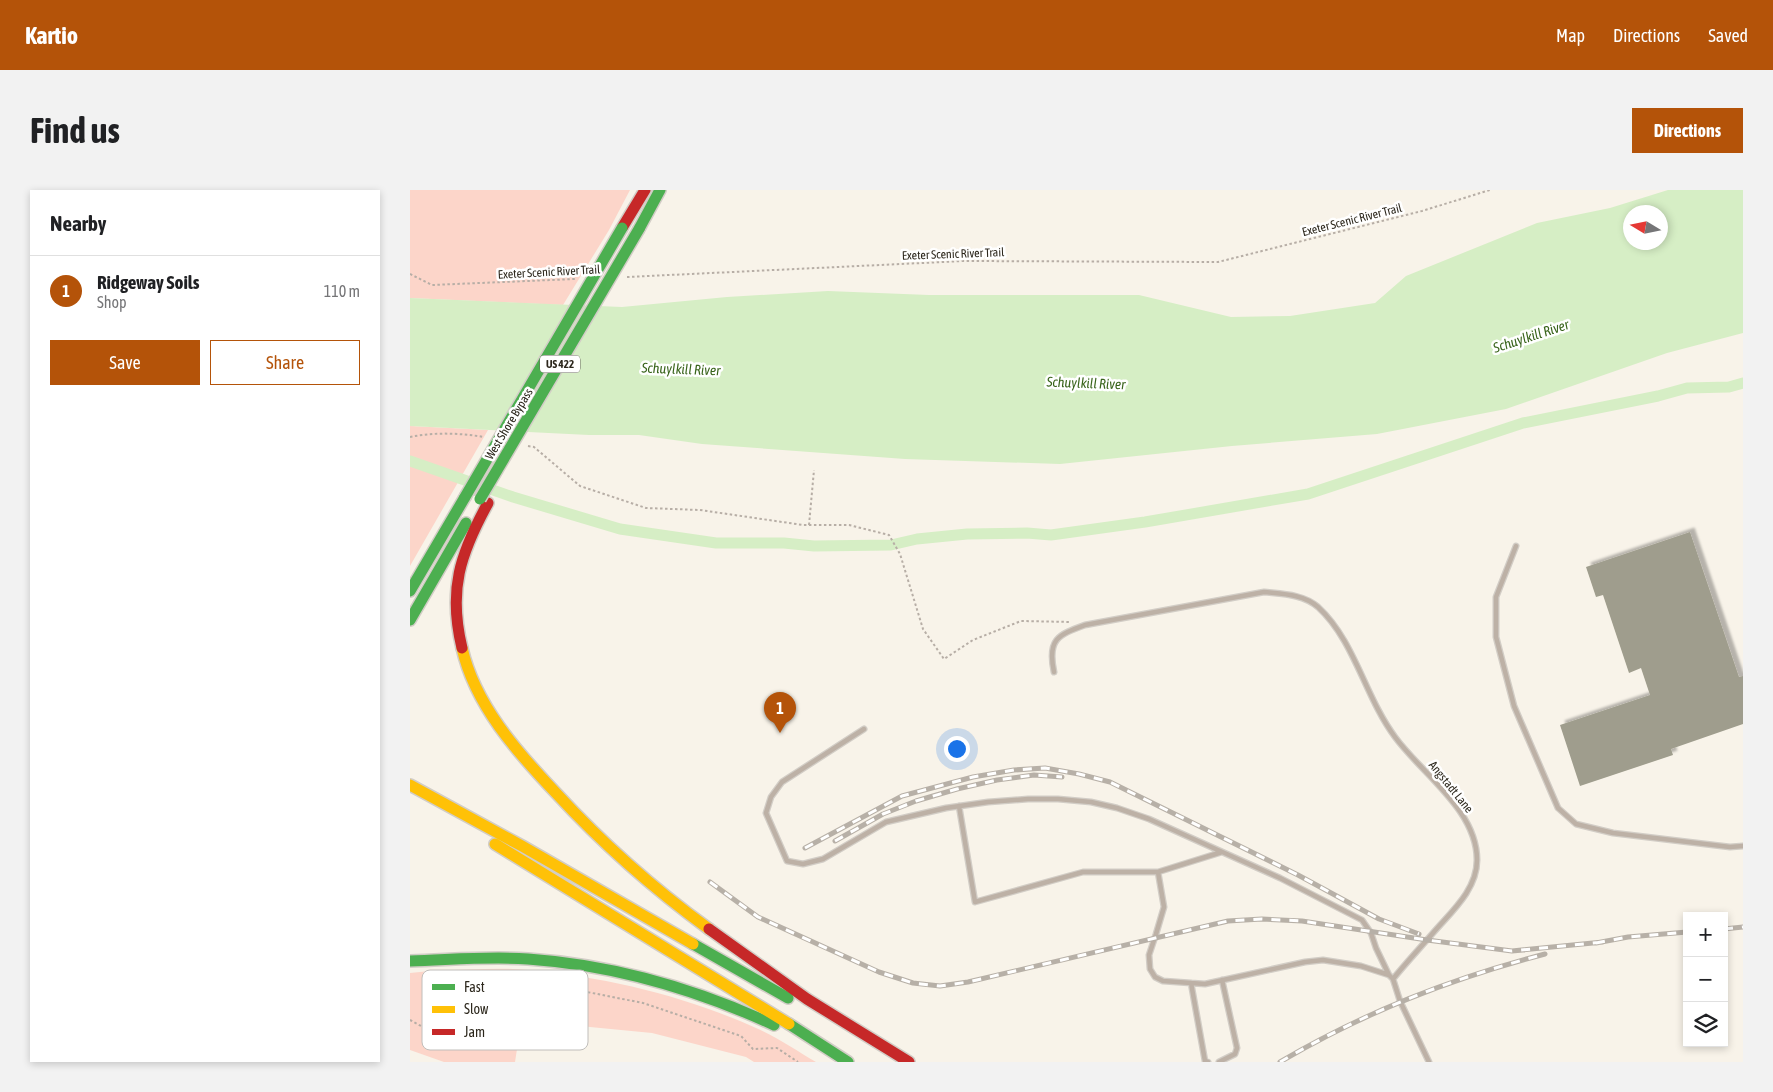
<!DOCTYPE html>
<meta charset="utf-8">
<style>
:root{--surface:#fff;--page:#f2f2f2;--text:#202124;--muted:#757577;--line:#e0e0e0;--accent:#b45309}
body{margin:0;font-family:"Asap Condensed",sans-serif;background:var(--page);color:var(--text)}
.controls{position:absolute;right:15px;bottom:15px;display:grid;overflow:hidden;border-radius:0px;box-shadow:0 2px 8px #0003}
.controls button{width:45px;height:45px;display:grid;place-items:center;padding:0;border:0;border-bottom:1px solid var(--line);background:var(--surface);color:var(--text);font:25px sans-serif}
.compass{position:absolute;left:1213px;top:15px;width:45px;height:45px;border-radius:50%;background:var(--surface);box-shadow:0 2px 8px #0003;rotate:280deg}
.you{position:absolute;left:546px;top:558px;width:18px;height:18px;margin:-12px;border:4px solid #fff;border-radius:50%;background:#1a73e8;box-shadow:0 0 0 8px #1a73e833}
.badge{display:grid;place-items:center;width:32px;height:32px;border-radius:50%;background:var(--accent);color:#fff;font-size:16px;font-weight:700}
.pin{position:absolute;translate:-50% -41px;filter:drop-shadow(0 1px 2px #0008)}
.pin::after{content:'';position:absolute;top:26px;width:18px;height:15px;background:inherit;clip-path:polygon(0 0,100% 0,50% 100%)}
.list{margin:0;padding:0;list-style:none}
h2{display:flex;justify-content:space-between;align-items:center;height:65px;margin:0;padding:0 20px;font-size:21px}
h2 small{font-size:16px;font-weight:400;color:var(--muted)}
.list li{display:grid;grid-template-columns:32px 1fr auto;gap:15px;align-items:center;box-sizing:border-box;height:70px;padding:0 20px;border-top:1px solid var(--line)}
.list b{display:block;font-size:19px;white-space:nowrap}
.list p{margin:0;font-size:16px;white-space:nowrap;color:var(--muted)}
.list em{font-size:16px;font-style:normal;color:var(--muted)}
.actions{display:flex;gap:10px;padding:15px 20px}
.actions a{flex:1;padding:11px 0;border:1px solid var(--accent);border-radius:0px;text-align:center;font-size:18px;color:var(--accent)}
.actions .main{background:var(--accent);color:#fff}
.icon{flex:none;width:28px;height:28px;fill:none;stroke:currentColor;stroke-width:2;stroke-linecap:round;stroke-linejoin:round}
.map{position:relative;flex:none;width:1333px;height:872px;overflow:hidden;border-radius:0px}
header{display:flex;align-items:center;gap:30px;box-sizing:border-box;height:70px;padding:0 25px;background:var(--accent);color:#fff}
header strong{font-size:24px}
nav{display:flex;gap:28px;margin-inline-start:auto;font-size:18px}
.intro{display:flex;align-items:center;justify-content:space-between;box-sizing:border-box;height:120px;padding:0 30px}
h1{margin:0;font-size:35px}
.button{padding:12px 22px;border-radius:0px;background:var(--accent);color:#fff;font-size:18px;font-weight:700}
main{display:flex;gap:30px;padding:0 30px}
aside{flex:1;background:var(--surface);border-radius:0px;box-shadow:0 2px 8px #0003}
.map>svg:first-child{display:block}
</style>
<header>
<strong>Kartio</strong>
<nav><a>Map</a><a>Directions</a><a>Saved</a></nav>
</header>
<div class="intro"><h1>Find us</h1><a class="button">Directions</a></div>
<main>
<aside>
<h2>Nearby<small></small></h2>
<ul class="list">
<li><span class="badge">1</span><div><b>Ridgeway Soils</b><p>Shop</p></div><em>110 m</em></li>
</ul>
<div class="actions"><a class="main">Save</a><a>Share</a></div>
</aside>
<div class="map">
<svg width="1333" height="872" viewBox="0 0 1333 872">
<defs>
<filter id="shadow"><feDropShadow dx="4.5" dy="-4.5" stdDeviation="1" flood-color="#0004"/></filter>
</defs>
<rect width="100%" height="100%" fill="#f8f3e9"/>
<path fill="#fcd5c9" d="M0 0H220L199 40 153 115 0 108Z
M0 236 78 240 0 376Z
M30 780C59 780 90 777 118 780 196 787 275 806 346 838 367 847 387 861 406 872H344L336 867 242 843 149 834 107 859 105 872H34L0 860V783Z"/>
<path fill="#d6eec5" fill-rule="evenodd" d="M1258 0H1333V143L1257 163 1096 219 967 244 822 256 650 274 495 269 292 254 229 245H179L0 236V108L212 117 317 107 418 101 519 105H729L821 127 880 126 965 113 996 86 1127 33 1200 18ZM1220 22H1250V52H1220Z"/>
<g fill="none" stroke-linecap="round" stroke-linejoin="round">
<path stroke="#d6eec5" stroke-width="11" d="M0 271 103 307 210 339 306 353H374L404 356 481 355 507 349 557 344 617 343 641 345 735 332 898 304 1113 233 1248 206 1277 198 1319 197 1333 193"/>
</g>
<path fill="#9f9d8d" filter="url(#shadow)" d="M1280 342 1329 487 1333 486V534L1261 559 1263 565 1170 596 1150 535 1240 505 1231 478 1219 483 1193 405 1186 407 1176 377Z"/>
<g fill="none" stroke-linecap="round" stroke-linejoin="round">
<defs>
<path id="lane" d="M1106 356 1086 407V447L1104 516 1148 618 1166 634 1203 643 1320 657 1333 656
M644 482C637 449 648 445 675 435L854 402C872 404 893 404 908 417 945 451 955 507 985 547 1012 584 1067 620 1067 670 1067 700 1041 722 1023 743 1010 758 996 773 983 789
M454 539 372 592 361 607 356 623 377 671 393 674 413 669 476 632 536 618 578 612 618 609H648L681 612 707 618 739 629 870 688 952 730 961 743 966 758 979 785
M549 616 565 712 673 682H748L812 662
M748 682 754 717 746 744 739 765 740 779 745 787 753 791 795 794 895 772 913 770 951 776 979 785 983 789 990 811 1019 872
M781 793 795 871 798 872
M809 872 825 864 827 858 812 790"/>
<path id="fast" d="M229 39 250 0
M0 401 55 307
M0 430 56 333
M283 754 378 808
M0 771C39 770 79 766 118 769 204 775 286 799 364 835
M379 834 438 872"/>
<path id="slow" d="M52 458C65 515 107 562 146 603 192 653 244 699 299 739
M0 595 112 656 283 754
M85 654 379 834"/>
<path id="jam" d="M212 38 235 0
M52 458C38 400 50 364 78 313
M299 739 397 809 499 872"/>
</defs>
<use href="#lane" stroke="#d2cdc6" stroke-width="7"/>
<use href="#fast" stroke="#d2cdc6" stroke-width="14"/>
<use href="#slow" stroke="#d2cdc6" stroke-width="14"/>
<use href="#jam" stroke="#d2cdc6" stroke-width="14"/>
<path stroke="#b7aea6" stroke-width="2" stroke-dasharray="2.5 2.5" stroke-linecap="butt" d="M0 84 22 95 165 89
M217 87 554 71 808 72 1012 21 1080 0
M0 247C24 242 50 243 74 247
M118 256 124 257 170 296 236 318 290 320 393 335H439L479 345 490 364 513 439 534 469 563 450 611 431 661 432
M399 335 404 280
M0 830 11 836 30 833 54 818 71 805 90 798 116 796 172 801 233 813 331 846 343 859 367 858 388 872"/>
<use href="#lane" stroke="#bdb1a6" stroke-width="4.5"/>
<use href="#fast" stroke="#4caf50" stroke-width="11"/>
<use href="#slow" stroke="#ffc107" stroke-width="11"/>
<use href="#jam" stroke="#c62828" stroke-width="11"/>
<defs>
<path id="rail" d="M425 651 473 624 506 611 547 599 587 590 624 585 652 587
M395 658 492 606 563 587 604 580 635 578 669 584 700 592 888 685 969 729 1009 744
M300 692 348 727 469 782 503 793 530 796 558 792 818 731 852 729 892 731 1017 750 1102 761 1193 752
M1314 739 1333 737
M1186 753 1218 747 1277 742
M870 872C955 822 1040 789 1135 764"/>
</defs>
<use href="#rail" stroke="#b7b0a7" stroke-width="5"/>
<use href="#rail" stroke="#fff" stroke-width="3" stroke-dasharray="9" stroke-linecap="butt"/>
<defs>
<path id="fast-bridge" d="M55 307 212 38
M70 309 229 39"/>
</defs>
<use href="#fast-bridge" stroke="#d2cdc6" stroke-width="14" stroke-linecap="butt"/>
<use href="#fast-bridge" stroke="#4caf50" stroke-width="11"/>
</g>
<g text-anchor="middle" stroke-width="5" stroke-linejoin="round" paint-order="stroke">
<rect fill="#fff" stroke="#6b6860" stroke-width="1" x="130" y="165.5" width="40" height="17" rx="4"/>
<g font-size="11" font-weight="bold" fill="#2c271c">
<text x="150" y="178">US 422</text>
</g>
<g font-size="12" fill="#2c271c" stroke="#fff">
<text transform="translate(942 30) rotate(-14)" y="4">Exeter Scenic River Trail</text>
<text transform="translate(543 64) rotate(-2)" y="4">Exeter Scenic River Trail</text>
<text transform="translate(139 82) rotate(-3)" y="4">Exeter Scenic River Trail</text>
<text transform="translate(99 234) rotate(-59)" y="4">West Shore Bypass</text>
<text transform="translate(1041 597) rotate(51)" y="4">Angstadt Lane</text>
</g>
<g font-size="14" font-style="italic" fill="#39641b" stroke="#fff">
<text transform="translate(1121 146) rotate(-18)" y="5">Schuylkill River</text>
<text transform="translate(271 179) rotate(2)" y="5">Schuylkill River</text>
<text transform="translate(676 193) rotate(2)" y="5">Schuylkill River</text>
</g>
</g>
<rect x="12" y="780" width="166" height="80" rx="8" fill="#fff" stroke="#c0bebb" stroke-width="1"/>
<rect x="22" y="794" width="23" height="6" fill="#4caf50"/>
<rect x="22" y="816" width="23" height="7" fill="#ffc107"/>
<rect x="22" y="839" width="23" height="6" fill="#c62828"/>
<g font-size="14" fill="#2c271c">
<text x="54" y="802">Fast</text>
<text x="54" y="824">Slow</text>
<text x="54" y="847">Jam</text>
</g>
</svg>
<div class="controls">
<button>+</button>
<button>−</button>
<button><svg class="icon" aria-label="layers" viewBox="0 0 24 24"><path d="M12 4l9 5-9 5-9-5zM3 14l9 5 9-5"/></svg></button>
</div>
<svg class="compass" viewBox="-18 -18 36 36"><path d="M0-13l5 13h-10z" fill="#e53935"/><path d="M0 13l5-13h-10z" fill="#757577"/></svg>
<div class="you"></div>
<div class="pin badge" style="left:370px;top:543px">1</div>
</div>
</main>
